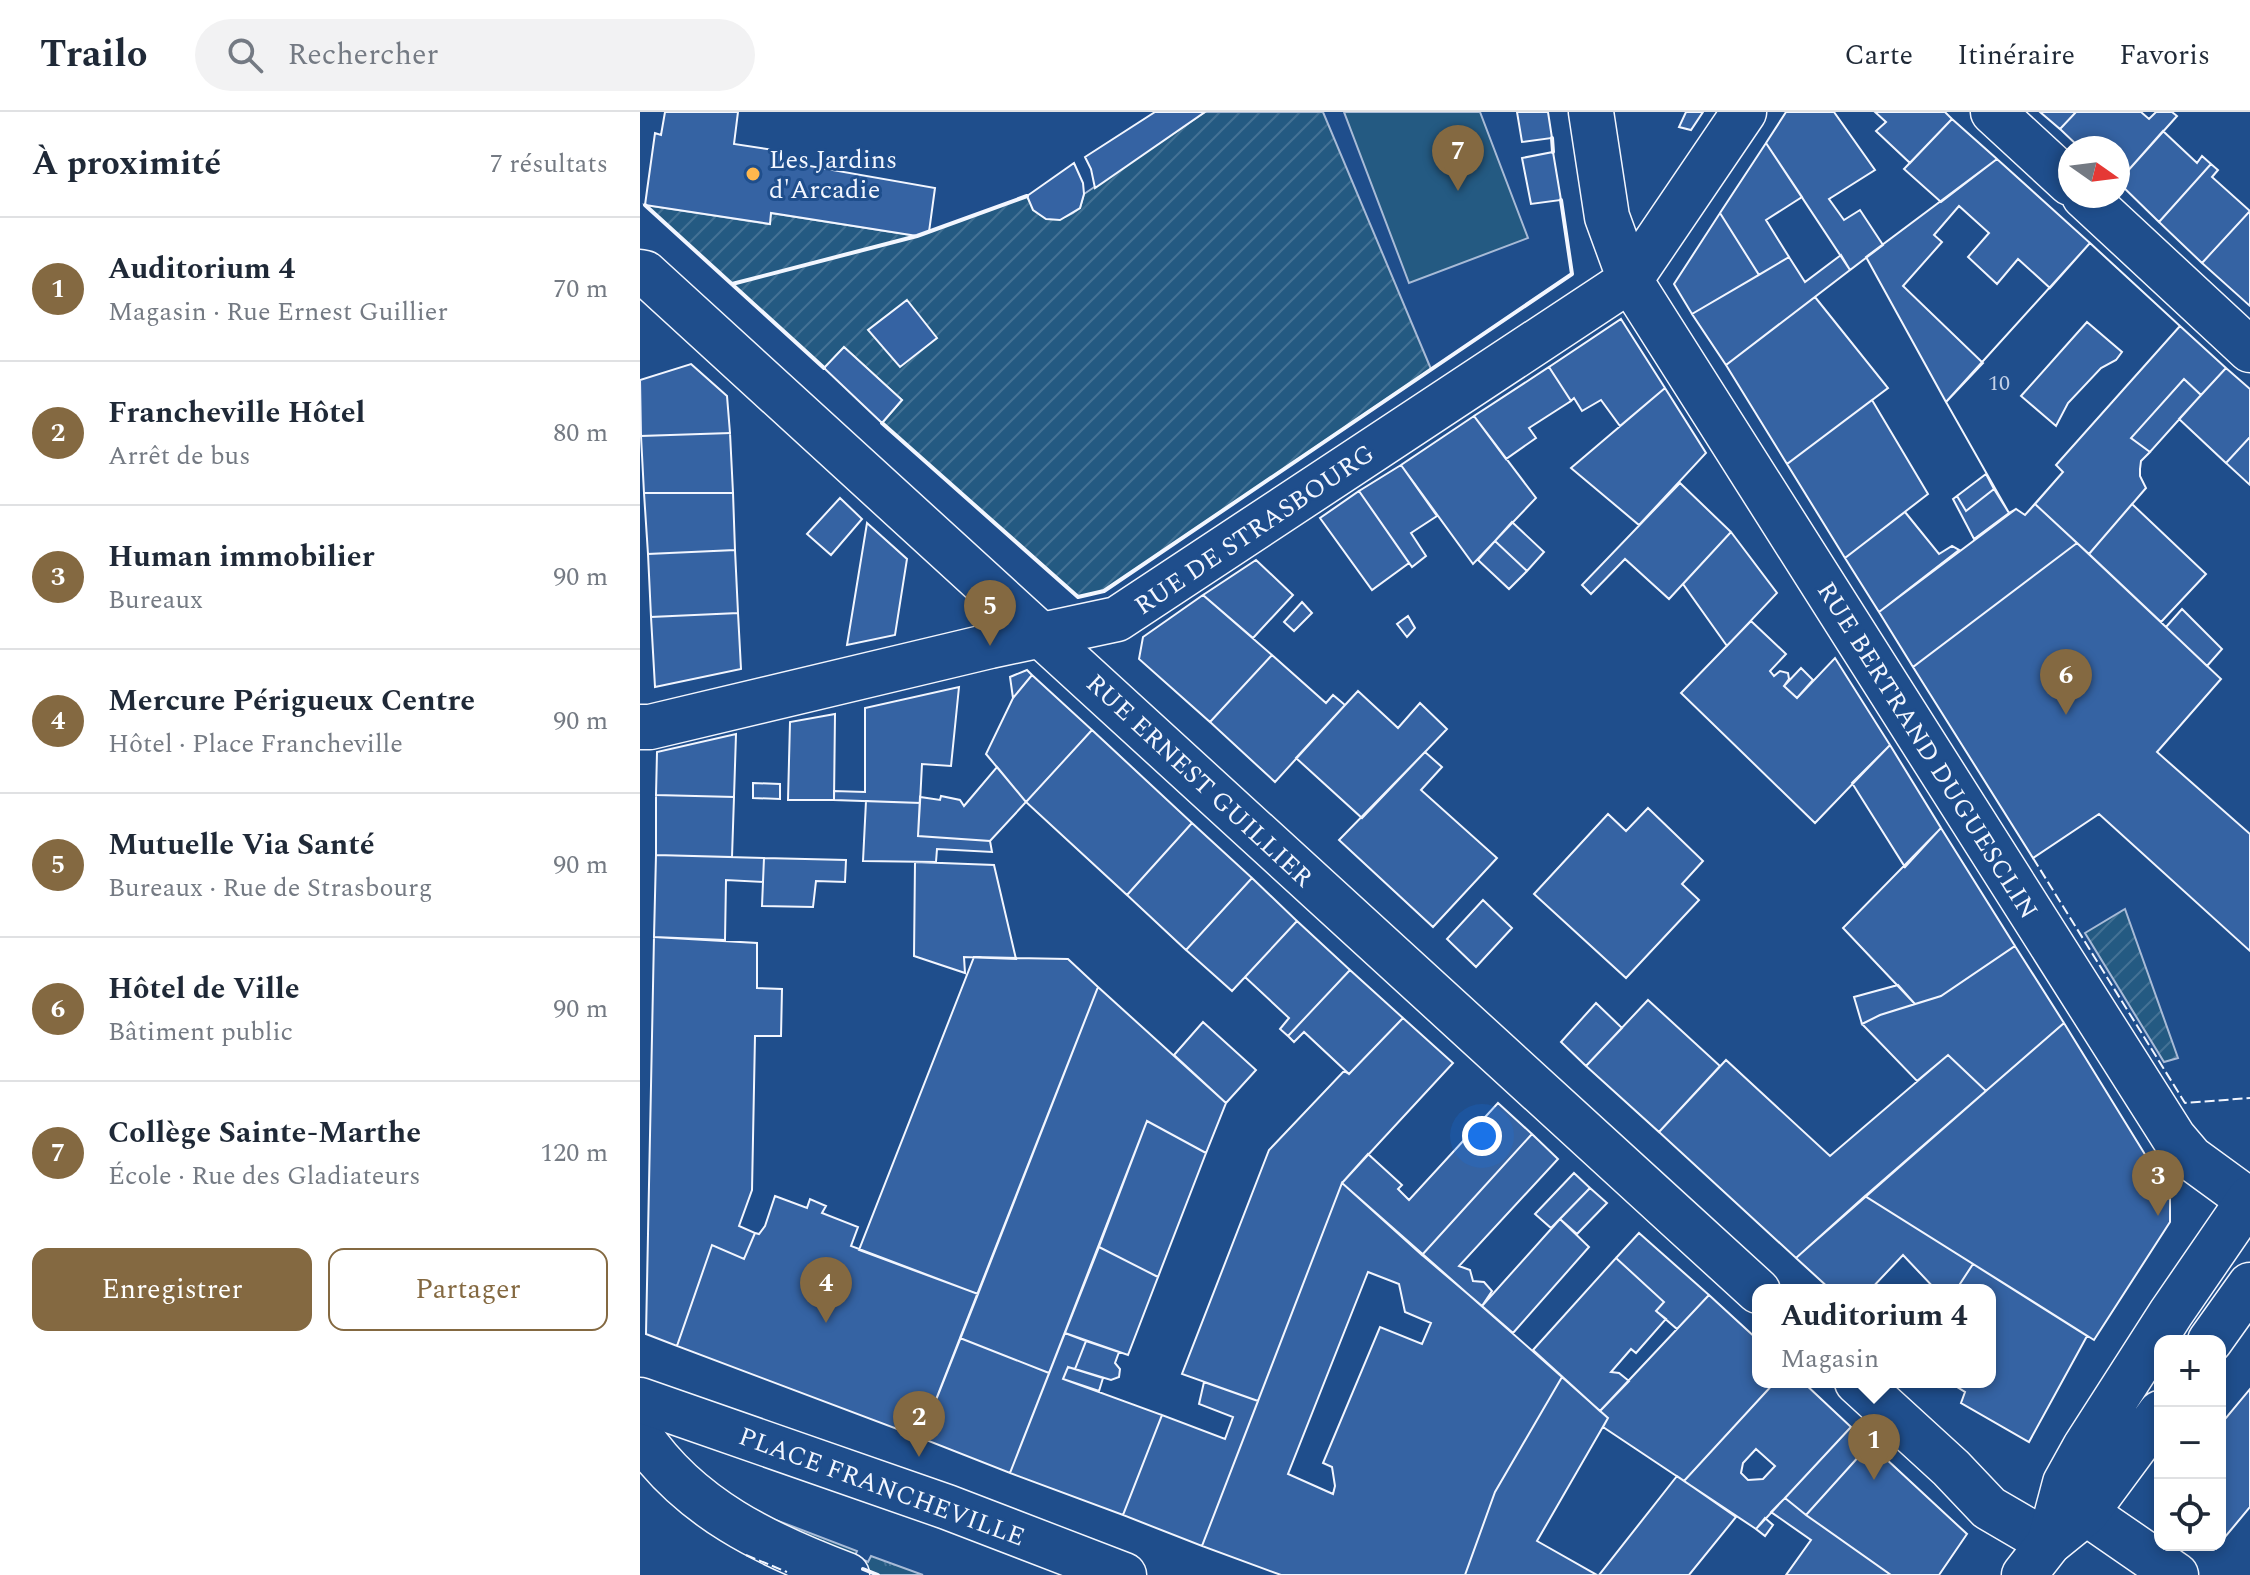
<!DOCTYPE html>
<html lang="fr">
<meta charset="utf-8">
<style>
:root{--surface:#fff;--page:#f2f2f3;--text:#1f2937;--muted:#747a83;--line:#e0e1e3;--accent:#846941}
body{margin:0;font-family:Spectral,serif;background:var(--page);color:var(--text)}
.controls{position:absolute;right:24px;bottom:24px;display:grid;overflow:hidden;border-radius:16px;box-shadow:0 4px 12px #0003}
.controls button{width:72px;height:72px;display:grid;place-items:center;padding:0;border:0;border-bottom:2px solid var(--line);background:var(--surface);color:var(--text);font:40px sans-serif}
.compass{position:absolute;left:1418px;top:24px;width:72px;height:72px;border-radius:50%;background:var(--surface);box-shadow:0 4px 12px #0003;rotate:104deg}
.you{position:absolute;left:842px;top:1024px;width:28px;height:28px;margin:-20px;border:6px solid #fff;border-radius:50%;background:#1a73e8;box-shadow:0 0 0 12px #1a73e833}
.badge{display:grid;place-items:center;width:52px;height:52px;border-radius:50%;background:var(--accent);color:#fff;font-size:26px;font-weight:700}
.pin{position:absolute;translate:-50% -66px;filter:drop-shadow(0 2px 4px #0008)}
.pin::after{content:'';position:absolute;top:42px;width:28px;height:24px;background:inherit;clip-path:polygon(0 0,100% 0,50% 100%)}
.popup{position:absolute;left:1112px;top:1172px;width:244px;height:104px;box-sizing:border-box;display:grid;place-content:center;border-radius:16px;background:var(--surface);filter:drop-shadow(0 2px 6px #0005);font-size:26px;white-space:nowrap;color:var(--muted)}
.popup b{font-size:30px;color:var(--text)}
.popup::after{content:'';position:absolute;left:50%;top:100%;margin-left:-16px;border:16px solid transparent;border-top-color:var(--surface)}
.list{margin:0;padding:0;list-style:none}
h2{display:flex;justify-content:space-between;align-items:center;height:104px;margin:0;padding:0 32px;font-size:34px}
h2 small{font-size:26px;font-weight:400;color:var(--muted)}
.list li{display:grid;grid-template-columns:52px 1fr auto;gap:24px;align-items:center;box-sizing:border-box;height:144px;padding:0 32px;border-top:2px solid var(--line)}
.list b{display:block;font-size:30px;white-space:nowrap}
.list p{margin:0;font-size:26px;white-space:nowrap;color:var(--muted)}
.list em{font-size:26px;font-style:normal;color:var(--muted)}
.actions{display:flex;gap:16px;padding:24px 32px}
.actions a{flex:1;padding:18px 0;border:2px solid var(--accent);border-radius:16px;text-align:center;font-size:28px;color:var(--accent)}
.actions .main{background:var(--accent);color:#fff}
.icon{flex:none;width:44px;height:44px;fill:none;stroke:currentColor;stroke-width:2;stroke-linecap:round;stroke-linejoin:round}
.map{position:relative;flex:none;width:1610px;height:1463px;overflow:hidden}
header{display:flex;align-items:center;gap:48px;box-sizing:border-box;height:112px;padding:0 40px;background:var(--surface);border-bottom:2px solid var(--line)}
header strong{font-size:38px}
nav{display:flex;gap:44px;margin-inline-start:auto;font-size:28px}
.search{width:560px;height:72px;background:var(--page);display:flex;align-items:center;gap:20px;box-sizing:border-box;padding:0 28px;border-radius:44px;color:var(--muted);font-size:30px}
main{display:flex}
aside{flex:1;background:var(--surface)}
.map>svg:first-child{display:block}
</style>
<header>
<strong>Trailo</strong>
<div class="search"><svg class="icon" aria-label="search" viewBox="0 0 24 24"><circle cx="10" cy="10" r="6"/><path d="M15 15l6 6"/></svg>Rechercher</div>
<nav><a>Carte</a><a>Itinéraire</a><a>Favoris</a></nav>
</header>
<main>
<aside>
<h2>À proximité<small>7 résultats</small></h2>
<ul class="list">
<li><span class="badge">1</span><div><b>Auditorium 4</b><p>Magasin · Rue Ernest Guillier</p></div><em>70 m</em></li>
<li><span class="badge">2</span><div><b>Francheville Hôtel</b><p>Arrêt de bus</p></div><em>80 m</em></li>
<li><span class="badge">3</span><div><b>Human immobilier</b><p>Bureaux</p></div><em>90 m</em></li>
<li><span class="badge">4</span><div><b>Mercure Périgueux Centre</b><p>Hôtel · Place Francheville</p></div><em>90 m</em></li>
<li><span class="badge">5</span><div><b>Mutuelle Via Santé</b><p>Bureaux · Rue de Strasbourg</p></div><em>90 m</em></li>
<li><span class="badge">6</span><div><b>Hôtel de Ville</b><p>Bâtiment public</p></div><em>90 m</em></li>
<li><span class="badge">7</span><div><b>Collège Sainte-Marthe</b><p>École · Rue des Gladiateurs</p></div><em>120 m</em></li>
</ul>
<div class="actions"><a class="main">Enregistrer</a><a>Partager</a></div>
</aside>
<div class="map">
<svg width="1610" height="1463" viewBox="0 0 1610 1463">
<defs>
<pattern id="grass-tufts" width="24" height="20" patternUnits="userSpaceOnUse" patternTransform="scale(2)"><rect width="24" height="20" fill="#245a82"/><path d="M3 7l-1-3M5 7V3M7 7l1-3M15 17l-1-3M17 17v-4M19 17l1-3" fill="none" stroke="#447295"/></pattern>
<pattern id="garden-furrows" width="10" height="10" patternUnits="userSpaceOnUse" patternTransform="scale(2)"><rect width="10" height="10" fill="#245a82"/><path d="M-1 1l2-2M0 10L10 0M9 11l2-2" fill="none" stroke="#447295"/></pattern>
</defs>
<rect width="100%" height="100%" fill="#1f4e8c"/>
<path fill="url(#grass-tufts)" stroke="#a8bbd7" stroke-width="2" d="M94 1392 217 1439 215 1444 228 1450 231 1444 283 1463H238L183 1442Z"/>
<path fill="url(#garden-furrows)" stroke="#a8bbd7" stroke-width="2" d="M565 0H683L791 257 464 479 438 485 242 311 262 288 205 236 184 256 5 93 129 112 131 101 277 124 387 84C399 110 417 114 440 96L444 82Z
M1485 797 1538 946 1524 950 1445 821Z"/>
<path fill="#245a82" stroke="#a8bbd7" stroke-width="2" d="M704 0H840L888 126 769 171Z"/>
<path fill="#3563a3" stroke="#f2f6ff" stroke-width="2" fill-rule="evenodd" d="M25 0H98L94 32 141 39V49L295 76 289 120 277 124 131 101 130 112 5 93 15 21 21 23Z
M515 0H565L455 76 451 57 445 45Z
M877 0H908L912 26 882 30Z
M1046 0H1063L1051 18 1039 15Z
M1146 0H1194L1235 58 1189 87 1204 108 1220 98 1243 133 1210 158 1126 31Z
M1235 0H1305L1312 7 1270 51 1236 19 1246 10Z
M1400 0H1436L1420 17Z
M1436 0H1501L1509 7 1516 0H1532L1537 4 1478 70V36H1440L1420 17Z
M1312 7 1357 47 1301 90 1264 57Z
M1523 19 1557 51 1562 44 1571 52 1519 110 1478 70Z
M1126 31 1162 85 1126 108 1149 145 1119 163 1080 101Z
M913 40 921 88 891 92 882 46Z
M1357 47 1450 131 1410 176 1378 147 1357 172 1328 145 1349 121 1319 94 1294 123 1302 130 1263 174 1343 251 1306 290 1226 145Z
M434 51 443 71 444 82 440 96 420 108 406 107 393 98 387 84Z
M1571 52 1578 58 1572 65 1610 99 1562 151 1519 110Z
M1610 99V194L1562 151Z
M1080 101 1119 163 1052 202 1034 172Z
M1450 131 1540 214 1416 353 1423 360 1385 403 1376 397 1369 401 1306 290ZM1447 210 1482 240 1476 248 1461 256 1428 291 1416 314 1381 284Z
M1450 131 1540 214 1416 353 1423 360 1385 403 1376 397 1369 401 1306 290Z
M1201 143 1210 158 1086 253 1052 202 1149 145 1165 170Z
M1175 185 1248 276 1147 352 1086 253Z
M267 188 297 226 260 255 228 218Z
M981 207 1025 276 980 314 961 288 942 299 934 286 931 289 909 255Z
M1540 214 1586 256 1561 283 1544 267 1491 326 1510 340 1501 349 1500 357V364L1506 376 1449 442 1395 392 1423 360 1416 353Z
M204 235 262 288 242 311 184 256Z
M51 252 87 284 90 321 1 324 0 268Z
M909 255 931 289 889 316 896 326 866 347 834 304Z
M1586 256 1610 277V325L1586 351 1539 307Z
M1544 267 1561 283 1510 340 1491 326Z
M1025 276 1066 341 999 413 931 356Z
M1232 288 1288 382 1205 446 1147 352Z
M834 304 896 386 833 452 761 353Z
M90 321 93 381H4L1 324Z
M1610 325V373L1586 351Z
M761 353 797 404 771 421 786 444 772 455 719 379Z
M1346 362 1354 377 1326 399 1317 384Z
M1040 371 1091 420 1029 487 985 447 951 482 942 473Z
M1354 377 1369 401 1334 427 1313 387 1317 384 1326 399Z
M719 379 769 451 732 478 680 406Z
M4 381H93L95 438 8 442Z
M200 386 222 407 191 443 167 422Z
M1395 392 1437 431 1273 555 1239 500 1376 397 1385 403Z
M1492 392 1566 462 1521 510 1449 442Z
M1265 400 1299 442 1312 434 1319 438 1239 500 1205 446Z
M872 410 904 440 887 459 855 429Z
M227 411 267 447 255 523 207 533Z
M1091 420 1137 481 1087 534 1043 472Z
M855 429 887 459 869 477 838 448Z
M1437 431 1581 567 1517 640 1610 722V839L1459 702 1393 746 1273 555Z
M95 438 98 501 11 505 8 442Z
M616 448 653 483 613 526 563 483Z
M563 483 632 543 570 610 499 547 503 525Z
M662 490 672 501 654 519 644 510Z
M1542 497 1582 537 1567 554 1526 515Z
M98 501 101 557 15 575 11 505Z
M768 504 775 516 767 525 757 512Z
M1111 509 1146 542 1130 559 1134 564 1140 559 1148 561 1149 567 1144 574 1157 586 1195 546 1250 633 1175 711 1041 581Z
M632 543 686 591 693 583 705 593 635 670 570 610Z
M1161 556 1173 568 1157 586 1144 574Z
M387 558 392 563 373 586 370 565Z
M392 563 452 618 386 690 346 642 373 586Z
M319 575 311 654 282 652 280 691 194 688V679L225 680V596Z
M718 579 758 616 780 591 807 617 722 706 656 646Z
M195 602 194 688H148L150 610Z
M452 618 552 711 487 783 386 690Z
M96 622 94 685 16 683 17 640Z
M1250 633 1301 716 1265 755 1212 671Z
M785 640 802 655 781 678 857 746 793 815 699 728Z
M357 655 386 690 350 729 278 724 280 685 300 688 301 684 320 688 324 694Z
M113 671 140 672V687L113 686Z
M16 683 94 685 92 745 16 743Z
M226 689 280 691 278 724 350 729 352 740 297 737 296 750 223 749Z
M1008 696 1063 749 1042 772 1059 788 986 866 894 782 968 702 986 719Z
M552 711 612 766 546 838 487 783Z
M1301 716 1375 834 1301 884 1275 892 1203 816Z
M16 743 124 746 123 770 86 768 85 828 14 825Z
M124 746 206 748 205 770 176 769 173 795 122 794Z
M275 750 354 753 376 847 324 845 325 861 274 844Z
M612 766 657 809 592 879 546 838Z
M843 788 872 816 836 855 807 827Z
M657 809 710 858 648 924 640 917 649 906 605 865Z
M14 825 117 831V876L142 877 141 924H115L112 1078 99 1114 115 1121 104 1147 72 1133 37 1234 6 1222Z
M1375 834 1424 911 1346 979 1308 943 1277 969 1222 912 1240 903 1301 884Z
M334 845 428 847 458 875 338 1182 219 1138Z
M710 858 763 906 709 962 664 920 654 930 648 924Z
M1258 873 1275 892 1240 903 1222 912 1214 885Z
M458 875 586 991 566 1041 507 1009 409 1261 320 1226Z
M1008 888 1080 954 1019 1020 946 954Z
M956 891 982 916 946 954 921 930Z
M763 906 813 951 702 1071 618 1289 542 1262 629 1038 704 959 709 962Z
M563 910 616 958 586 991 534 943Z
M1424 911 1530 1083V1110L1454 1228 1225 1084Z
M1308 943 1346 979 1156 1146 1019 1020 1086 948 1190 1044Z
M858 991 892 1022 782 1143 702 1071 728 1042 762 1073 758 1077 769 1088Z
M507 1009 566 1041 518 1165 459 1135Z
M892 1022 918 1047 819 1154 830 1158 833 1169 844 1170 852 1179 842 1194 782 1143Z
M934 1061 950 1076 911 1116 895 1102Z
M702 1071 922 1265 855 1380 825 1463H641L562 1434ZM728 1160 759 1172 765 1200 791 1211 782 1232 740 1215 683 1351 692 1355 695 1374 693 1382 648 1362Z
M950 1076 967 1091 937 1122 920 1107Z
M135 1084 167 1096 170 1087 186 1094 182 1101 218 1115 211 1134 338 1182 281 1326 37 1234 72 1133 104 1147 115 1121 119 1122 125 1114Z
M1225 1084 1333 1152 1316 1178H1296L1263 1143 1230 1178H1191L1156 1146Z
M920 1107 949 1135 873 1221 842 1194Z
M999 1121 1069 1183 1037 1217 1016 1199 1024 1190 976 1146Z
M459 1135 518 1165 488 1243 425 1221Z
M976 1146 1024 1190 1016 1199 1026 1207 996 1241 991 1237 971 1260 979 1261 989 1269 960 1299 893 1238Z
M1333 1152 1447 1224 1389 1330 1321 1291 1325 1280 1309 1270H1350V1178H1316Z
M1069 1183 1118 1228V1270H1135L1044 1369 963 1315 968 1306 960 1299Z
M425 1221 446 1229 435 1257 428 1255 423 1267 522 1303 483 1403 370 1361Z
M320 1226 409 1261 370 1361 281 1326Z
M446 1229 479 1240 475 1251 480 1257 479 1265 471 1268 435 1257Z
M428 1255 463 1266 459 1279 423 1267Z
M922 1265 968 1306 897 1429 957 1463H825L855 1380Z
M564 1270 618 1289 562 1434 483 1403 522 1303 585 1327 593 1305 559 1292Z
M1135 1270H1163L1211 1315 1116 1417 1044 1369ZM1116 1337 1135 1354 1123 1367 1108 1368 1101 1361 1103 1351Z
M1610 1277V1395L1580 1431V1313Z
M1211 1315 1230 1332 1166 1403 1145 1386Z
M1230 1332 1327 1422 1299 1463H1251L1166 1403Z
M1037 1364 1096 1405 1049 1463H959Z
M1145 1386 1166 1403 1251 1463H1146L1171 1428 1131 1400Z
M1125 1406 1133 1413 1125 1424 1116 1417Z"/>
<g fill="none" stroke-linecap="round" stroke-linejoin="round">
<defs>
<path id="minor" d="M951 0 967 105 990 168 1534 1026 1551 1046 1610 1089
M1353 0 1430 71
M1444 84 1610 238
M0 160 5 161C377 500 747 840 1118 1179
M0 615H10L350 534 477 507 990 168 1104 0
M1217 1270 1311 1356 1349 1396 1409 1431
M0 1323C49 1396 127 1433 207 1463
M1446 1401 1536 1463"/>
<path id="major" d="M1570 1229 1610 1173
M0 1288 307 1395 484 1463
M1409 1431 1425 1371 1445 1335 1531 1201 1610 1086
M1384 1463 1409 1431 1446 1401 1520 1301"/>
</defs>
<use href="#minor" stroke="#f2f6ff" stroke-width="47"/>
<use href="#major" stroke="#f2f6ff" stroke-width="47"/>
<use href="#minor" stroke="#1f4e8c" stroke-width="44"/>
<use href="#major" stroke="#1f4e8c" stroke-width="44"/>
<path stroke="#f2f6ff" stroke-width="2" stroke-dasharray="10 4" stroke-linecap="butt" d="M1393 746 1545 991 1610 986
M106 1443 147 1460"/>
<path stroke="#f2f6ff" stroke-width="4" d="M912 26 913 40
M5 93 184 256
M92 172 277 124 387 84
M242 311 438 485 464 479 932 162 921 88
M223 1457 238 1463"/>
</g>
<circle fill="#ffb74d" stroke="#1f4e8c" stroke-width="3" cx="113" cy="62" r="8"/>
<g text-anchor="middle" stroke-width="6" stroke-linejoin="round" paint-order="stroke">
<g font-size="22" fill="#c3d1e8">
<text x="1359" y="278">10</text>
</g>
<g font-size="26" fill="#f2f6ff" stroke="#1f4e8c" text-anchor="start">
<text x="129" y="56">Les Jardins<tspan x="129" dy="30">d'Arcadie</tspan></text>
</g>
<g font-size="26" fill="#f2f6ff" stroke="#1f4e8c">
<text transform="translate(614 417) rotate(-34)" y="9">RUE DE STRASBOURG</text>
<text transform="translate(1288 638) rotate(58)" y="9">RUE BERTRAND DUGUESCLIN</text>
<text transform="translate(560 668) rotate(43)" y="9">RUE ERNEST GUILLIER</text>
<text transform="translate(242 1374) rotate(20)" y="9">PLACE FRANCHEVILLE</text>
</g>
</g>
</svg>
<div class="controls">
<button>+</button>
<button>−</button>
<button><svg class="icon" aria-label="locate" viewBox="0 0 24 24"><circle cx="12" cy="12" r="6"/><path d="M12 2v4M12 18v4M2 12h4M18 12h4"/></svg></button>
</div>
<svg class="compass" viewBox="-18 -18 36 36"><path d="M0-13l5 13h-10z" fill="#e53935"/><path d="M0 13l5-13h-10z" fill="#747a83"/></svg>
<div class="you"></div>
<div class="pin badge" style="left:1234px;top:1368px">1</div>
<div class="popup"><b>Auditorium 4</b>Magasin</div>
<div class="pin badge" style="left:279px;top:1345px">2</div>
<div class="pin badge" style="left:1518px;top:1104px">3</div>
<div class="pin badge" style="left:186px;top:1211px">4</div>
<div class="pin badge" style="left:350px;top:534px">5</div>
<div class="pin badge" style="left:1426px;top:603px">6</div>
<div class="pin badge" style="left:818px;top:79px">7</div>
</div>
</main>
